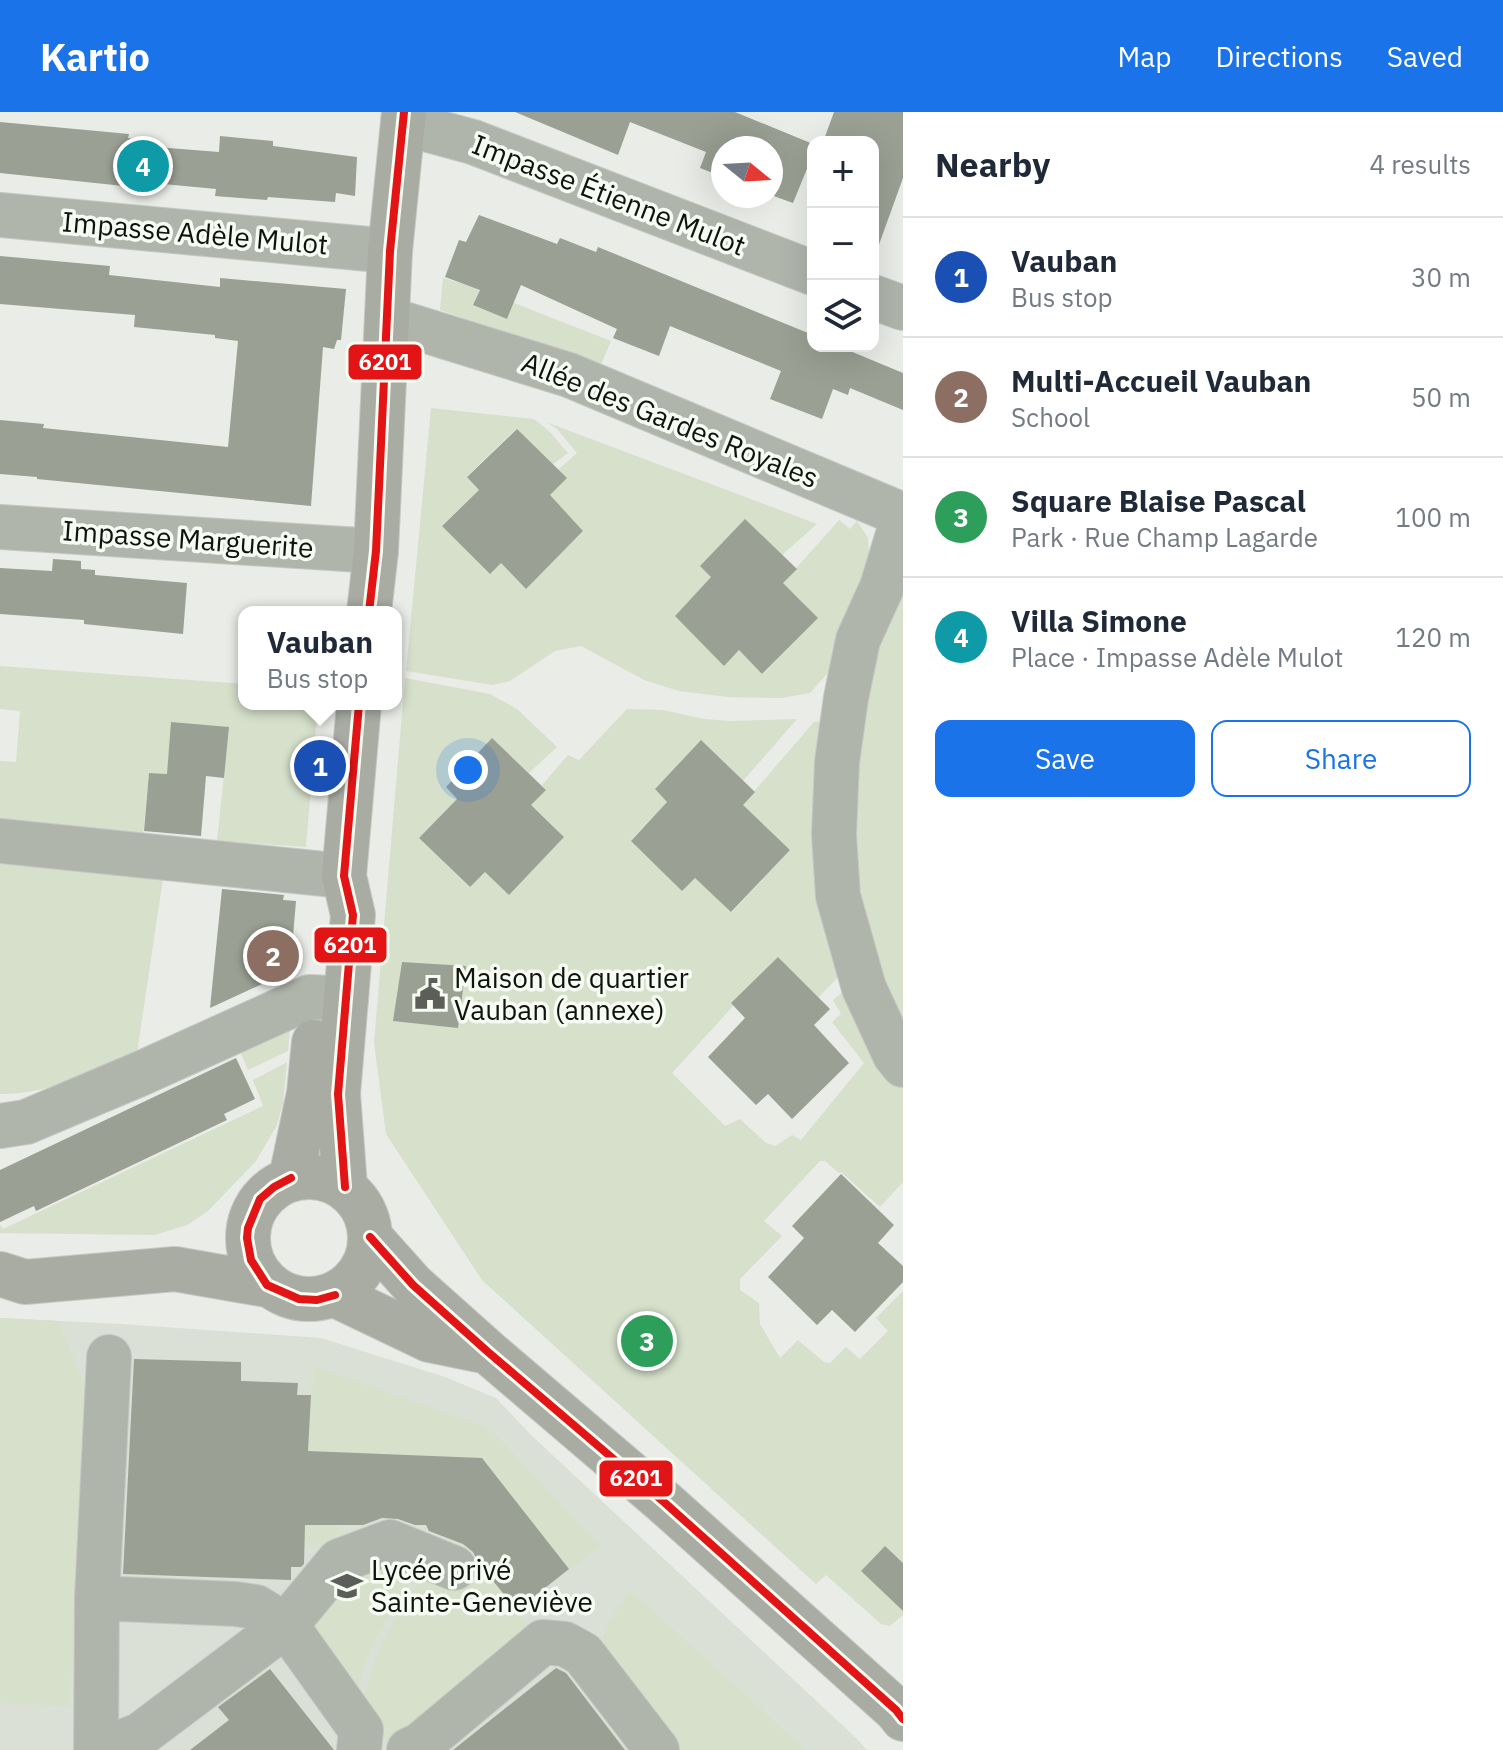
<!DOCTYPE html>
<meta charset="utf-8">
<style>
:root{--surface:#fff;--page:#f2f2f3;--text:#1f2937;--muted:#747a83;--line:#e0e1e3;--accent:#1a73e8}
body{margin:0;font-family:"IBM Plex Sans",sans-serif;background:var(--page);color:var(--text)}
.controls{position:absolute;right:24px;top:24px;display:grid;overflow:hidden;border-radius:16px;box-shadow:0 8px 32px #0002}
.controls button{width:72px;height:72px;display:grid;place-items:center;padding:0;border:0;border-bottom:2px solid var(--line);background:var(--surface);color:var(--text);font:40px sans-serif}
.compass{position:absolute;left:711px;top:24px;width:72px;height:72px;border-radius:50%;background:var(--surface);box-shadow:0 8px 32px #0002;rotate:108deg}
.you{position:absolute;left:468px;top:658px;width:28px;height:28px;margin:-20px;border:6px solid #fff;border-radius:50%;background:#1a73e8;box-shadow:0 0 0 12px #1a73e833}
.badge{display:grid;place-items:center;width:52px;height:52px;border-radius:50%;background:var(--accent);color:#fff;font-size:26px;font-weight:700}
.pin{position:absolute;translate:-50% -50%;border:4px solid #fff;box-shadow:0 2px 8px #0006}
.popup{position:absolute;left:238px;top:494px;width:164px;height:104px;box-sizing:border-box;display:grid;place-content:center;border-radius:16px;background:var(--surface);filter:drop-shadow(0 2px 6px #0005);font-size:26px;white-space:nowrap;color:var(--muted)}
.popup b{font-size:30px;color:var(--text)}
.popup::after{content:'';position:absolute;left:50%;top:100%;margin-left:-16px;border:16px solid transparent;border-top-color:var(--surface)}
.list{margin:0;padding:0;list-style:none}
h2{display:flex;justify-content:space-between;align-items:center;height:104px;margin:0;padding:0 32px;font-size:34px}
h2 small{font-size:26px;font-weight:400;color:var(--muted)}
.list li{display:grid;grid-template-columns:52px 1fr auto;gap:24px;align-items:center;box-sizing:border-box;height:120px;padding:0 32px;border-top:2px solid var(--line)}
.list b{display:block;font-size:30px;white-space:nowrap}
.list p{margin:0;font-size:26px;white-space:nowrap;color:var(--muted)}
.list em{font-size:26px;font-style:normal;color:var(--muted)}
.actions{display:flex;gap:16px;padding:24px 32px}
.actions a{flex:1;padding:18px 0;border:2px solid var(--accent);border-radius:16px;text-align:center;font-size:28px;color:var(--accent)}
.actions .main{background:var(--accent);color:#fff}
.icon{flex:none;width:44px;height:44px;fill:none;stroke:currentColor;stroke-width:2;stroke-linecap:round;stroke-linejoin:round}
.map{position:relative;flex:none;width:903px;height:1638px;overflow:hidden}
header{display:flex;align-items:center;gap:48px;box-sizing:border-box;height:112px;padding:0 40px;background:var(--accent);color:#fff}
header strong{font-size:38px}
nav{display:flex;gap:44px;margin-inline-start:auto;font-size:28px}
main{display:flex}
aside{flex:1;background:var(--surface)}
.map>svg:first-child{display:block}
</style>
<header>
<strong>Kartio</strong>
<nav><a>Map</a><a>Directions</a><a>Saved</a></nav>
</header>
<main>
<div class="map">
<svg width="903" height="1638" viewBox="0 0 903 1638">
<rect width="100%" height="100%" fill="#e9ece7"/>
<path fill="#dae0d5" d="M0 1206 121 1212 321 1226 445 1265 496 1286 531 1323 856 1626 867 1638H0Z"/>
<path fill="#d6e0cb" d="M443 166 480 177 473 193 507 207 514 191 611 229 600 255 440 198Z
M431 296 534 307 549 319 568 341 552 353 516 317 467 364 479 378 442 413 489 461 501 451 525 476 583 420 560 394 540 391 558 358 577 341 557 317 546 310 817 412 782 443 745 408 701 453 711 465 675 504 724 553 739 538 763 562 817 506 794 481H774L839 408 850 417 857 409 868 426 871 465 833 555 810 581 781 586 728 585 679 579 644 568 581 534 555 539 510 569 493 573 406 559Z
M903 482V932L852 790 856 587Z
M0 554 244 572V592H318L306 735 217 729 229 616 167 662 149 661 143 723 0 712V649L16 650 20 599 0 597Z
M405 566 490 582 517 597 557 635 529 661 492 627 446 675 457 687 419 726 469 775 485 760 564 725 541 702 531 711 522 702 546 678 542 673 568 643 579 648 627 597 663 598 704 607 730 609 797 607 743 669 700 629 655 677 667 690 631 728 682 778 695 766 732 800 790 738 752 702 732 705 814 610 829 609 845 858 818 886 778 845 672 961 725 1014 740 1007 766 1031 775 1034 792 1023 801 1028 864 951 832 910 841 902 833 888 853 871 903 973V1070L880 1095 841 1060 839 1061 825 1049H820L764 1109 782 1124 740 1167V1178L759 1191 760 1212 780 1246 798 1228 824 1250 830 1251 846 1235 860 1247 888 1219 876 1206 903 1179V1451L885 1434 861 1459 903 1499V1503L890 1514 881 1512 826 1463 816 1472 482 1168 386 1022 374 931Z
M0 739 165 753 137 941C94 959 48 983 0 982Z
M290 917 288 939 248 958 240 939Z
M287 950 283 992 276 1015 256 1049 208 1099 187 1113 155 1123 0 1121V1113L3 1117 263 994 253 968Z
M0 1206 58 1209 86 1277 70 1594 0 1591Z
M315 1255 482 1314 494 1321 601 1435 569 1457 482 1346 364 1341 341 1342 337 1414 346 1421V1428L342 1434 304 1432 311 1283Z
M371 1450 422 1454C394 1494 361 1538 357 1589L305 1521Z
M428 1457 455 1476 483 1458 535 1523 390 1633 364 1597C367 1546 399 1498 428 1457Z
M631 1479 802 1635 806 1638H669L598 1546C605 1515 612 1504 631 1479Z"/>
<path fill="#9aa093" d="M515 0H735L813 32V42L793 91 771 83V36H723V65L700 56 706 40 630 10 618 43Z
M834 0H903V66L877 138 873 137V30H823Z
M0 10 129 22 128 26 157 28 156 35 219 40 220 24 273 29V34L357 45 355 84 336 81 335 90 268 85 267 88 215 84 216 77 153 71 152 77 0 61Z
M479 103 557 132 560 126 596 140 598 135 813 223V234H838L903 261V298L850 276 848 283 833 277 822 307 770 287 781 259 670 214 659 244 613 226 617 217 521 173 507 207 473 193 480 178 445 165 459 128 466 130Z
M0 144 110 154 109 163 220 175V166L346 177 341 228H337L334 237 323 235 311 394 37 367V365L0 362V308L44 312 43 316 228 335 238 229 215 226V223L134 215 135 203 0 192Z
M517 317 567 366 550 383 583 419 526 477 501 451 490 462 442 414 479 378 467 365Z
M745 407 797 457 783 471 818 506 762 562 739 538 724 554 675 504 711 465 700 454Z
M53 447 81 449V457L95 458V463L187 471 183 522 84 512V508L0 502V456L52 459Z
M171 610 229 615 224 666 206 664 201 724 144 719 149 661 167 662Z
M492 626 546 678 531 693 564 725 509 783 485 760 470 775 419 726 457 687 446 675Z
M701 628 755 680 743 693 790 738 731 800 695 766 682 779 631 729 667 690 655 677Z
M222 777 284 783 283 788 296 789 290 859 210 896Z
M778 845 830 897 814 913 849 951 792 1007 768 982 756 993 708 945 745 906 731 891Z
M402 850 466 854 458 916 393 909Z
M236 946 255 987 224 1002 227 1008 36 1099 34 1094 0 1110V1058Z
M841 1062 894 1113 878 1131 903 1154V1170L855 1220 832 1198 817 1213 768 1165 804 1126 792 1114Z
M134 1247 241 1250V1269L298 1271 297 1283H311L308 1339 482 1346 569 1457 517 1498 479 1452 473 1440 463 1432 429 1419 426 1413H415L398 1407 382 1406 363 1413H305L304 1452 301 1455H291V1468L123 1462Z
M885 1434 903 1451V1499L861 1459Z
M556 1556 566 1561 625 1638H453Z
M270 1557 334 1638H190L229 1608 218 1595Z"/>
<g fill="none" stroke-linecap="round" stroke-linejoin="round">
<defs>
<path id="minor" d="M403 11 473 30 813 161
M0 103 390 139
M873 185 903 196
M388 207 569 263 903 403
M903 406 882 475 858 528 846 586 837 650 834 723 838 784 864 876 895 943 903 953
M0 415 376 439
M0 729 344 764
M0 1014 26 1010 142 961 310 885 346 887
M97 1486 235 1492 256 1495 286 1513 361 1618 359 1638
M96 1638 97 1486 109 1245
M101 1638 140 1623 286 1513 339 1449 390 1430 454 1456
M409 1638 420 1633 543 1530 565 1532 583 1542 657 1638"/>
<path id="major" d="M369 500 376 439 390 139 404 0
M248 1126a61 61 0 1 1 122 0a61 61 0 1 1-122 0Z
M291 1066 309 981 314 930
M345 1075 338 982 353 803 344 764 359 592
M370 1125 413 1173 488 1240 665 1391 896 1598 903 1607
M0 1162 25 1170 175 1157 267 1173
M335 1183 429 1228 488 1240"/>
</defs>
<use href="#minor" stroke="#c6c8c5" stroke-width="46"/>
<use href="#major" stroke="#c6c8c5" stroke-width="46"/>
<use href="#minor" stroke="#b0b5ac" stroke-width="44"/>
<use href="#major" stroke="#a8aca3" stroke-width="44"/>
<defs>
<path id="bus-1" d="M369 500 376 439 390 139 404 0
M291 1066 274 1075 260 1087 248 1116 247 1126 251 1148 267 1173 299 1187 317 1188 335 1183
M345 1075 338 982 353 803 344 764 359 592
M370 1125 413 1173 488 1240 665 1391 896 1598 903 1607"/>
</defs>
<use href="#bus-1" stroke="#f7fcf2" stroke-width="14"/>
<use href="#bus-1" stroke="#e21416" stroke-width="8"/>
</g>
<defs>
<symbol id="civic-bare" viewBox="-9 -9 18 18"><path d="M-.6-6.5H3V-4.5H.6V-3L4-1V1h2V6H-6V1h2V-1L-.6-3ZM-1.2 2.5V6h2.4V2.5Z" fill="#5c5e5a" stroke="#f7fcf2" stroke-width="2.5" paint-order="stroke"/></symbol>
<symbol id="school-bare" viewBox="-9 -9 18 18"><path d="M0-5L7-2L0 1L-7-2ZM-4 1L0 2.5L4 1V4Q0 6-4 4Z" fill="#5c5e5a" stroke="#f7fcf2" stroke-width="2.5" paint-order="stroke"/></symbol>
</defs>
<g fill-rule="evenodd">
<use href="#civic-bare" x="408" y="860" width="44" height="44"/>
<use href="#school-bare" x="325" y="1452" width="44" height="44"/>
</g>
<g text-anchor="middle" stroke-width="7" stroke-linejoin="round" paint-order="stroke">
<g font-size="28" fill="#10120e" stroke="#f7fcf2">
<text transform="translate(609 83) rotate(21)" y="10">Impasse Étienne Mulot</text>
<text transform="translate(195 121) rotate(5)" y="10">Impasse Adèle Mulot</text>
<text transform="translate(670 308) rotate(22)" y="10">Allée des Gardes Royales</text>
<text transform="translate(188 427) rotate(4)" y="10">Impasse Marguerite</text>
</g>
<g font-size="28" fill="#10120e" stroke="#f7fcf2" text-anchor="start">
<text x="454" y="876">Maison de quartier<tspan x="454" dy="32">Vauban (annexe)</tspan></text>
<text x="371" y="1468">Lycée privé<tspan x="371" dy="32">Sainte-Geneviève</tspan></text>
</g>
</g>
<g stroke="#f7fcf2" stroke-width="3">
<rect x="347" y="231" width="76" height="38" rx="8" fill="#e21416"/>
<rect x="313" y="814" width="75" height="38" rx="8" fill="#e21416"/>
<rect x="598" y="1347" width="76" height="39" rx="8" fill="#e21416"/>
</g>
<g font-size="22" text-anchor="middle" font-weight="bold" fill="#fff">
<text x="385" y="258">6201</text>
<text x="350" y="841">6201</text>
<text x="636" y="1374">6201</text>
</g>
</svg>
<div class="controls">
<button>+</button>
<button>−</button>
<button><svg class="icon" aria-label="layers" viewBox="0 0 24 24"><path d="M12 4l9 5-9 5-9-5zM3 14l9 5 9-5"/></svg></button>
</div>
<svg class="compass" viewBox="-18 -18 36 36"><path d="M0-13l5 13h-10z" fill="#e53935"/><path d="M0 13l5-13h-10z" fill="#747a83"/></svg>
<div class="you"></div>
<div class="pin badge" style="left:320px;top:654px;background:#1a4fb4">1</div>
<div class="popup"><b>Vauban</b>Bus stop</div>
<div class="pin badge" style="left:273px;top:844px;background:#8d6e63">2</div>
<div class="pin badge" style="left:647px;top:1229px;background:#2e9e5b">3</div>
<div class="pin badge" style="left:143px;top:54px;background:#0f9aa8">4</div>
</div>
<aside>
<h2>Nearby<small>4 results</small></h2>
<ul class="list">
<li><span class="badge" style="background:#1a4fb4">1</span><div><b>Vauban</b><p>Bus stop</p></div><em>30 m</em></li>
<li><span class="badge" style="background:#8d6e63">2</span><div><b>Multi-Accueil Vauban</b><p>School</p></div><em>50 m</em></li>
<li><span class="badge" style="background:#2e9e5b">3</span><div><b>Square Blaise Pascal</b><p>Park · Rue Champ Lagarde</p></div><em>100 m</em></li>
<li><span class="badge" style="background:#0f9aa8">4</span><div><b>Villa Simone</b><p>Place · Impasse Adèle Mulot</p></div><em>120 m</em></li>
</ul>
<div class="actions"><a class="main">Save</a><a>Share</a></div>
</aside>
</main>
